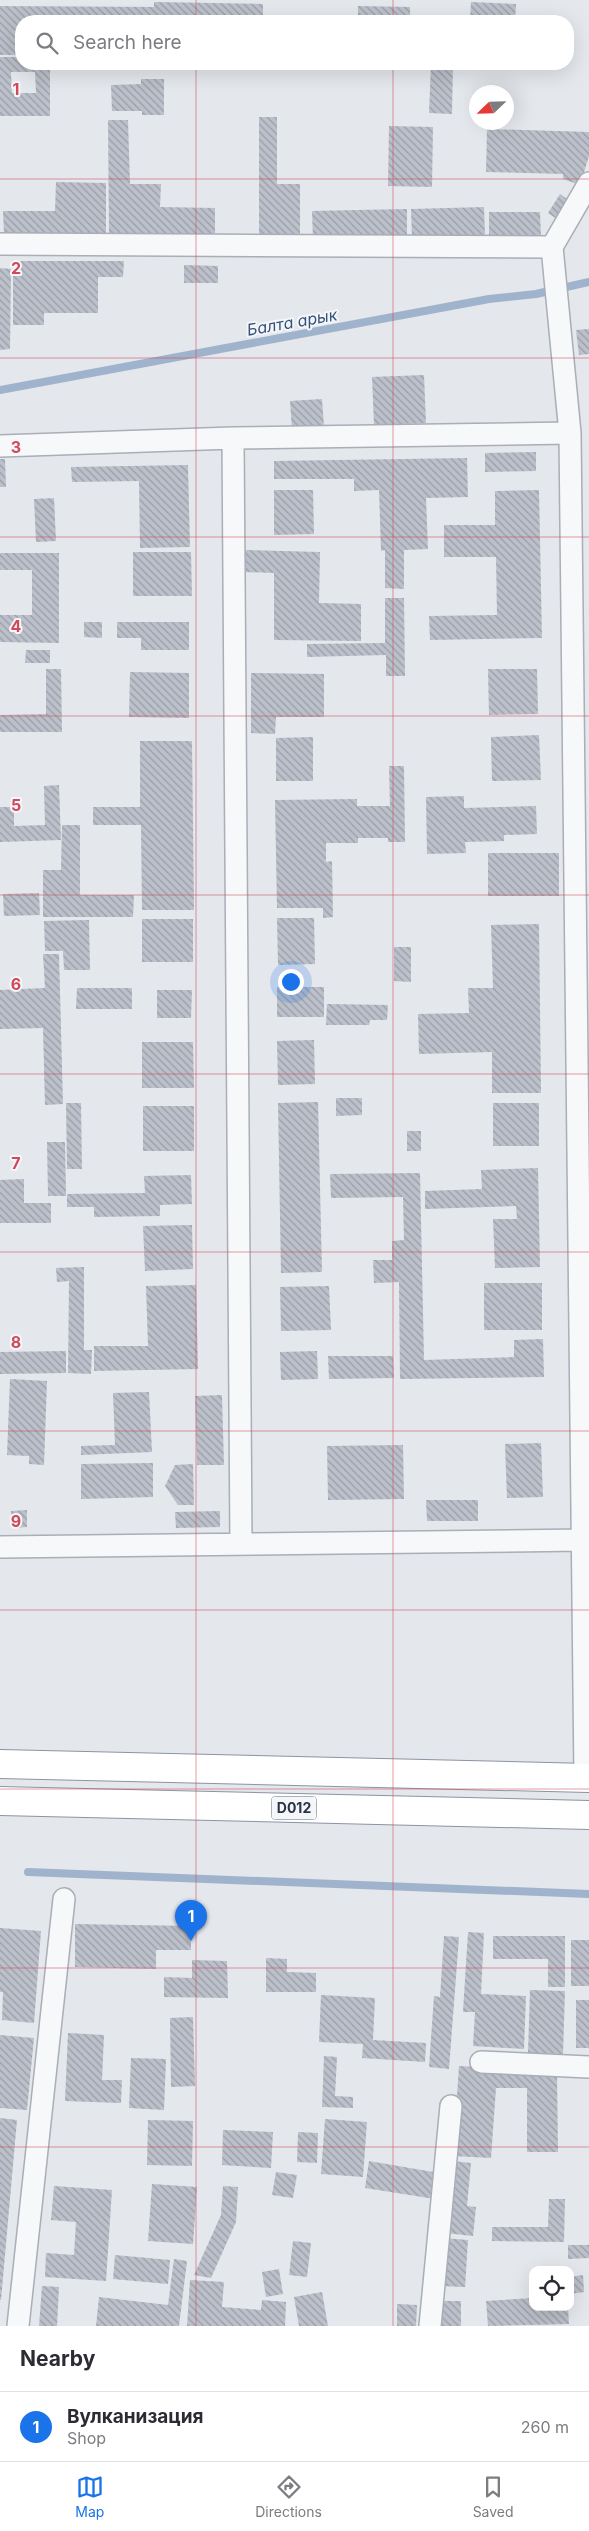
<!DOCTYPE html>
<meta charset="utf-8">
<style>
:root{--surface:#fff;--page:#f2f2f3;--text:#2b2b33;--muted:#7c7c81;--line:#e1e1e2;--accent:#1a73e8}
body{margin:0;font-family:Inter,sans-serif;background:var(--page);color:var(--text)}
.controls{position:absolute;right:15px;bottom:15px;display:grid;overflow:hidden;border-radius:10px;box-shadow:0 5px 20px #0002}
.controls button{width:45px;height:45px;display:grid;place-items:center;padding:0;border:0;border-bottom:1px solid var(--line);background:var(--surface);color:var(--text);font:25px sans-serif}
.compass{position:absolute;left:469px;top:85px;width:45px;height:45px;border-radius:50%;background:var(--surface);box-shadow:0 5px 20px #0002;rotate:247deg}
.you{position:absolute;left:290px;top:981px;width:18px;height:18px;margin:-12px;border:4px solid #fff;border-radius:50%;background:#1a73e8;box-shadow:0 0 0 8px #1a73e833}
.badge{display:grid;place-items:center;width:32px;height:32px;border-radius:50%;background:var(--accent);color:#fff;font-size:16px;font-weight:700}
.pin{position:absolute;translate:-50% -41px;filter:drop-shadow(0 1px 2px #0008)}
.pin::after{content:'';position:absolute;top:26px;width:18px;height:15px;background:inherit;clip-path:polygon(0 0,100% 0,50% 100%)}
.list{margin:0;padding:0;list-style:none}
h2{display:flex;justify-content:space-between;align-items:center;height:65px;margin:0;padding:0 20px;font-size:21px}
h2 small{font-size:16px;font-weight:400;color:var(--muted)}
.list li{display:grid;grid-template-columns:32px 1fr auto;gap:15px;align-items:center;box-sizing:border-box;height:70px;padding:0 20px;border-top:1px solid var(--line)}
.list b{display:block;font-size:19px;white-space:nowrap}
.list p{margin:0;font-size:16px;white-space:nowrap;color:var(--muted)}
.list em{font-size:16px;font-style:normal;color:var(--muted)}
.icon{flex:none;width:28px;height:28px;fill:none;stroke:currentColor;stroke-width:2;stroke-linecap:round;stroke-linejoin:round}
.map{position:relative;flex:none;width:589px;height:2326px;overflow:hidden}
.search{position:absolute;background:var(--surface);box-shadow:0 5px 20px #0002;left:15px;right:15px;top:15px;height:55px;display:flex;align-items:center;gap:12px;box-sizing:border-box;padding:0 18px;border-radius:20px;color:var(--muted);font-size:19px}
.sheet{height:135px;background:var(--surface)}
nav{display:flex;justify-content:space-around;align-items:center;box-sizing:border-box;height:70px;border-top:1px solid var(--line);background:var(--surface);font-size:14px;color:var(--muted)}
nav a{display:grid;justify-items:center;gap:2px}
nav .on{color:var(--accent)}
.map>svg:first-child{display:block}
</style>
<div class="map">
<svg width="589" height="2326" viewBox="0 0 589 2326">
<defs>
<pattern id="building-back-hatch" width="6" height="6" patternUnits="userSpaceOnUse" patternTransform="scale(1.25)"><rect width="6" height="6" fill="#bbc0ca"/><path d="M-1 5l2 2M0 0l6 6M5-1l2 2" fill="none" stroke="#989da6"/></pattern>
</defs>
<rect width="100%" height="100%" fill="#e4e7ec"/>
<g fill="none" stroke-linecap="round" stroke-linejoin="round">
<path stroke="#9fb4cc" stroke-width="8" d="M0 390 489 299 536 294 589 282
M28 1872 589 1894"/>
</g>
<path fill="url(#building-back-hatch)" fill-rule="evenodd" d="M154 2 263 4V21H21V55H0V6L154 7Z
M471 2 516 4 515 21H470Z
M358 6 410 7V21H358Z
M0 57H21V64H50V116H0ZM11 72H35L36 93H12Z
M431 64H453L452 114 429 113Z
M141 79H164V115H142V111H112L111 85 141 84Z
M259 117H277V184H300V237H259Z
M108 120H128L130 184H161L160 207 215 208V238L109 236Z
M389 126 433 127 432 187 388 186Z
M487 129 589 132V156L580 185 563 179V174L486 172Z
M56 182 106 183V238L55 237V233L4 234 3 211H55Z
M560 194 570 201 558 220 548 213Z
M484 207 485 235 412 237 411 209Z
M407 209V239L313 240 312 211Z
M489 212H540L541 237H489Z
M13 261H124L123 277H98V313H44V325H13Z
M184 265 218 266V283H184Z
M0 268 11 269 10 349 0 350Z
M589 329V354L579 355 576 330Z
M424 375 426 423 374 425 372 377Z
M322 399 324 427 292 430 290 401Z
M536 452V471L485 472V453Z
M467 458 468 497 426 498 428 549 404 550V589L385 588V550L381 551 379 490 354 491V479H274V461Z
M0 459H5L6 487H0Z
M188 465 190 547 140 548 139 481 72 482 71 467Z
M274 490H313L314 534 274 535Z
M539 490 542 638 430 640 429 616 497 615 496 557H444V525H495V491Z
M54 498 56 541 36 542 34 499Z
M244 550 320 552 319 603 361 604V641L274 640V573L244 572Z
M133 552H191L192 596H133Z
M0 553H59V643L0 642V615H32V570H0Z
M385 598H404L405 676H386V655L307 657V644L385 643Z
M84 622H102V638L84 637Z
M117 622H189V650H141V638H117Z
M26 650H50V663H25Z
M46 669H61L62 732H0V715L46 714Z
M488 669H537L538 714 489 715Z
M130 672 189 673V718L129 717Z
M251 673 324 674V717H276L275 734 251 733Z
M539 735 541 780 492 781 491 737Z
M313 737V781H276V738Z
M140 741H192L194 910H142L141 825H93V807H140Z
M389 766H404L405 842H388V838H358V843H326V862L332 861 333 917 323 918V908H277L275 800 357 799V806H390Z
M59 785 61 840 0 842V807H14V826L45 825 44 786Z
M464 796V808L536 806 537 834 504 835V841L465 842 466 853 427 854 426 797Z
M62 825H80V895H134L133 917H43V870H61Z
M488 853H559V896H488Z
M39 893 40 915 4 916 3 894Z
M277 918H314L315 964 278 965Z
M142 919H193V962H142Z
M89 920 90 970H64L63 951H45L44 921Z
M539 924 541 1093H492V1052L419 1054 418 1014 469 1013 468 988H493L491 925Z
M394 947H411V982L394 981Z
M43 954H59L63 1104 45 1105 43 1028 0 1029V990L45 988Z
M277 987H324V1017H277Z
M77 988H132V1009H76Z
M157 990H192L191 1018H157Z
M327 1004 388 1005 387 1020H370L369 1025H326Z
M314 1040 315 1084 278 1085 277 1041Z
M142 1042H193L194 1088H142Z
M336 1098H362V1115L336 1116Z
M318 1102 322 1272 281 1273 278 1103Z
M66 1103H81L82 1169H67Z
M493 1103H539V1146H493Z
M143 1106H194V1151H143Z
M407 1131H421V1151H407Z
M47 1142H65L66 1196H48Z
M538 1168 540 1267 495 1268 493 1219H517L516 1206 425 1209V1191L482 1189 481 1170Z
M420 1173 424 1360 514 1357V1340L543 1339 544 1377 400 1379 399 1282 374 1283 373 1260H392V1241L404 1240 403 1197 331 1198 330 1174Z
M191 1175 192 1204 160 1205V1216L94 1217V1207H67V1194L145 1193 144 1176Z
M24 1179V1203H51V1223H0V1180Z
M192 1225 193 1269 145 1271 143 1226Z
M84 1267V1350H92L91 1374 68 1373 69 1281 57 1282 56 1268Z
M484 1283H542V1330H484Z
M196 1285 198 1369 94 1371V1346H148L146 1286Z
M329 1286 331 1330 281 1331 280 1287Z
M66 1351V1373L0 1374V1352Z
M317 1351 318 1379 281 1380 280 1352Z
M328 1356H393L394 1378 329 1379Z
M10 1379 47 1381 44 1465 29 1464V1456L7 1455Z
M149 1392 152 1452 81 1455V1446L115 1445 113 1393Z
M222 1395 224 1465H197L195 1396Z
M541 1443 543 1497 507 1498 505 1444Z
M403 1445 404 1499 328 1500 327 1446Z
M153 1463V1497L81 1499V1464Z
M193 1464 194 1505H178L165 1486 175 1465Z
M426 1500H478V1521H427Z
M27 1510V1527L12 1528 11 1511Z
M220 1511V1527L176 1528 175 1512Z
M75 1924 191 1926V1950H156V1969L75 1967Z
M0 1928 41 1931 34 2023 2 2020 3 1992H0Z
M468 1932 484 1933 481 1994 526 1996 524 2049 473 2046 475 2012H463Z
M444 1936 459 1937 449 2069 429 2067 434 1996 440 1997Z
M493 1936H565V1987H548V1959H493Z
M571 1940H589V1986H571Z
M266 1958 287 1959V1972L316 1973V1992H266Z
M192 1960 227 1961 228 1998 164 1997V1977L192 1978Z
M530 1990 565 1991 563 2054 528 2053Z
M321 1995 375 1998 373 2040 426 2043 425 2062 362 2058 363 2044 319 2042Z
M576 2000H589V2048H576Z
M193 2017 195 2086 171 2087 170 2018Z
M68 2033 104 2035 102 2080H122L121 2103 65 2101Z
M0 2035 34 2038 27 2110 0 2108Z
M324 2056 337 2057 335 2096 353 2097V2108L322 2107Z
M131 2058 166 2059 164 2110 129 2108Z
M459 2066 497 2068V2073H557L558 2152H527V2088H496L491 2158 453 2156Z
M0 2118 17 2120 1 2300H0Z
M325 2119 367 2122 363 2177 321 2174Z
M148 2120 193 2121 192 2166 147 2165Z
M223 2130 273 2132 271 2168 222 2165Z
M298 2132 318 2133 317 2163 297 2162Z
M369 2161 439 2173 435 2199 365 2188Z
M452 2161 471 2163 467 2206 476 2207 473 2236 445 2233Z
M276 2172 297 2175 293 2198 272 2195Z
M152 2184 197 2187 193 2244 148 2241Z
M54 2186 112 2190 106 2281 45 2277 46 2253 74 2255 76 2222 51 2220Z
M223 2186 238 2187 236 2222 211 2278 194 2275 221 2215Z
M549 2199H565L564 2242 492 2241V2227H548Z
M443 2238 468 2240 465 2287 440 2286Z
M293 2241 311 2243 307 2277 289 2275Z
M568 2245H589V2258L568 2259Z
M115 2255 170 2260 168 2284 113 2279Z
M174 2259 187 2261 179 2326H96L99 2297 168 2305Z
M279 2269 283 2294 266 2297 262 2272Z
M583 2275 584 2292 570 2294V2277Z
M190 2280 224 2282 222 2307 261 2310 262 2300 286 2302 285 2326H187Z
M42 2286 59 2287 57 2326H39Z
M322 2292 328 2326H299L294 2297Z
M533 2298V2307H568L569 2324 488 2326 486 2301Z
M436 2301H461V2326H436Z
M397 2304 417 2305 416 2326H397Z"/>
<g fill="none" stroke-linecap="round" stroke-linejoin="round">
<defs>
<path id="street" d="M0 244 552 247
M233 438 241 1544
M0 446 233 438 570 433
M0 1547 583 1540
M585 1778 570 433 552 247 589 183
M481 2062 589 2067
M18 2326 64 1899
M430 2326 451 2106"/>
<path id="highway" d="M0 1764 589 1778
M0 1801 589 1815"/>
</defs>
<use href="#street" stroke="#a9aeb7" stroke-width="24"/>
<use href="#highway" stroke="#8b94a3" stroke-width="30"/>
<use href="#street" stroke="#f7f8fa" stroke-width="21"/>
<use href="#highway" stroke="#fff" stroke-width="28"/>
</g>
<path fill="none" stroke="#d1495b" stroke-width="1" stroke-opacity="0.55" d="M196 0V21M393 0V21M196 64V2326M393 64V2326M0 179H589M0 358H589M0 537H589M0 716H589M0 895H589M0 1074H589M0 1252H589M0 1431H589M0 1610H589M0 1789H589M0 1968H589M0 2147H589"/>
<g text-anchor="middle" stroke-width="4" stroke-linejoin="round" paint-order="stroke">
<rect fill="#f4f6f9" stroke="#676e7b" stroke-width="1" x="271.5" y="1796.5" width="45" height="23" rx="4"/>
<g font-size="14" font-weight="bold" fill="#2b3445">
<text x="294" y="1813">D012</text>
</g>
<g font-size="16" font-style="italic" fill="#34527a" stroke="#f4f6f9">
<text transform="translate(292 322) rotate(-10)" y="6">Балта арык</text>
</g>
</g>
<g font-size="16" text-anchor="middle" font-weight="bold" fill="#d1495b" stroke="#f4f6f9" stroke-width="4" stroke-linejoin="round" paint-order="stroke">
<text x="16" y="95">1</text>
<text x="16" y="274">2</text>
<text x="16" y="453">3</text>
<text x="16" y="632">4</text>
<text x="16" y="811">5</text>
<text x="16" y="990">6</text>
<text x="16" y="1169">7</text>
<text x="16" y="1348">8</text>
<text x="16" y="1527">9</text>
</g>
</svg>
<div class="controls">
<button><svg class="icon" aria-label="locate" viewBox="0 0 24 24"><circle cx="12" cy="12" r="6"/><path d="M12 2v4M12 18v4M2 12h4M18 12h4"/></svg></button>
</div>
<svg class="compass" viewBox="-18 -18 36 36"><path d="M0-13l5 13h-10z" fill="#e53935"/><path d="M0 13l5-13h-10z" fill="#7c7c81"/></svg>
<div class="you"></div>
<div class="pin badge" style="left:191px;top:1941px">1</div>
<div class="search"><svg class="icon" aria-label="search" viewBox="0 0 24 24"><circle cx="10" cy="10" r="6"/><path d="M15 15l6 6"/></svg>Search here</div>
</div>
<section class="sheet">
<h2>Nearby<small></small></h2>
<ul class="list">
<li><span class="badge">1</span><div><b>Вулканизация</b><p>Shop</p></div><em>260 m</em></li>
</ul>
</section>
<nav>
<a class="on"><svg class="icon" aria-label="map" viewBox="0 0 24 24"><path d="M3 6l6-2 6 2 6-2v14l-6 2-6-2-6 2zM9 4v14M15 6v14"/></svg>Map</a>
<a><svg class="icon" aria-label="directions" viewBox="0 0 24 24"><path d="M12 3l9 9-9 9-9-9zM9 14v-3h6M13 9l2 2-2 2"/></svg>Directions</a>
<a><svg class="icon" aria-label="saved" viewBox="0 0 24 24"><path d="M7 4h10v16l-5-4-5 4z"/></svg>Saved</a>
</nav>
